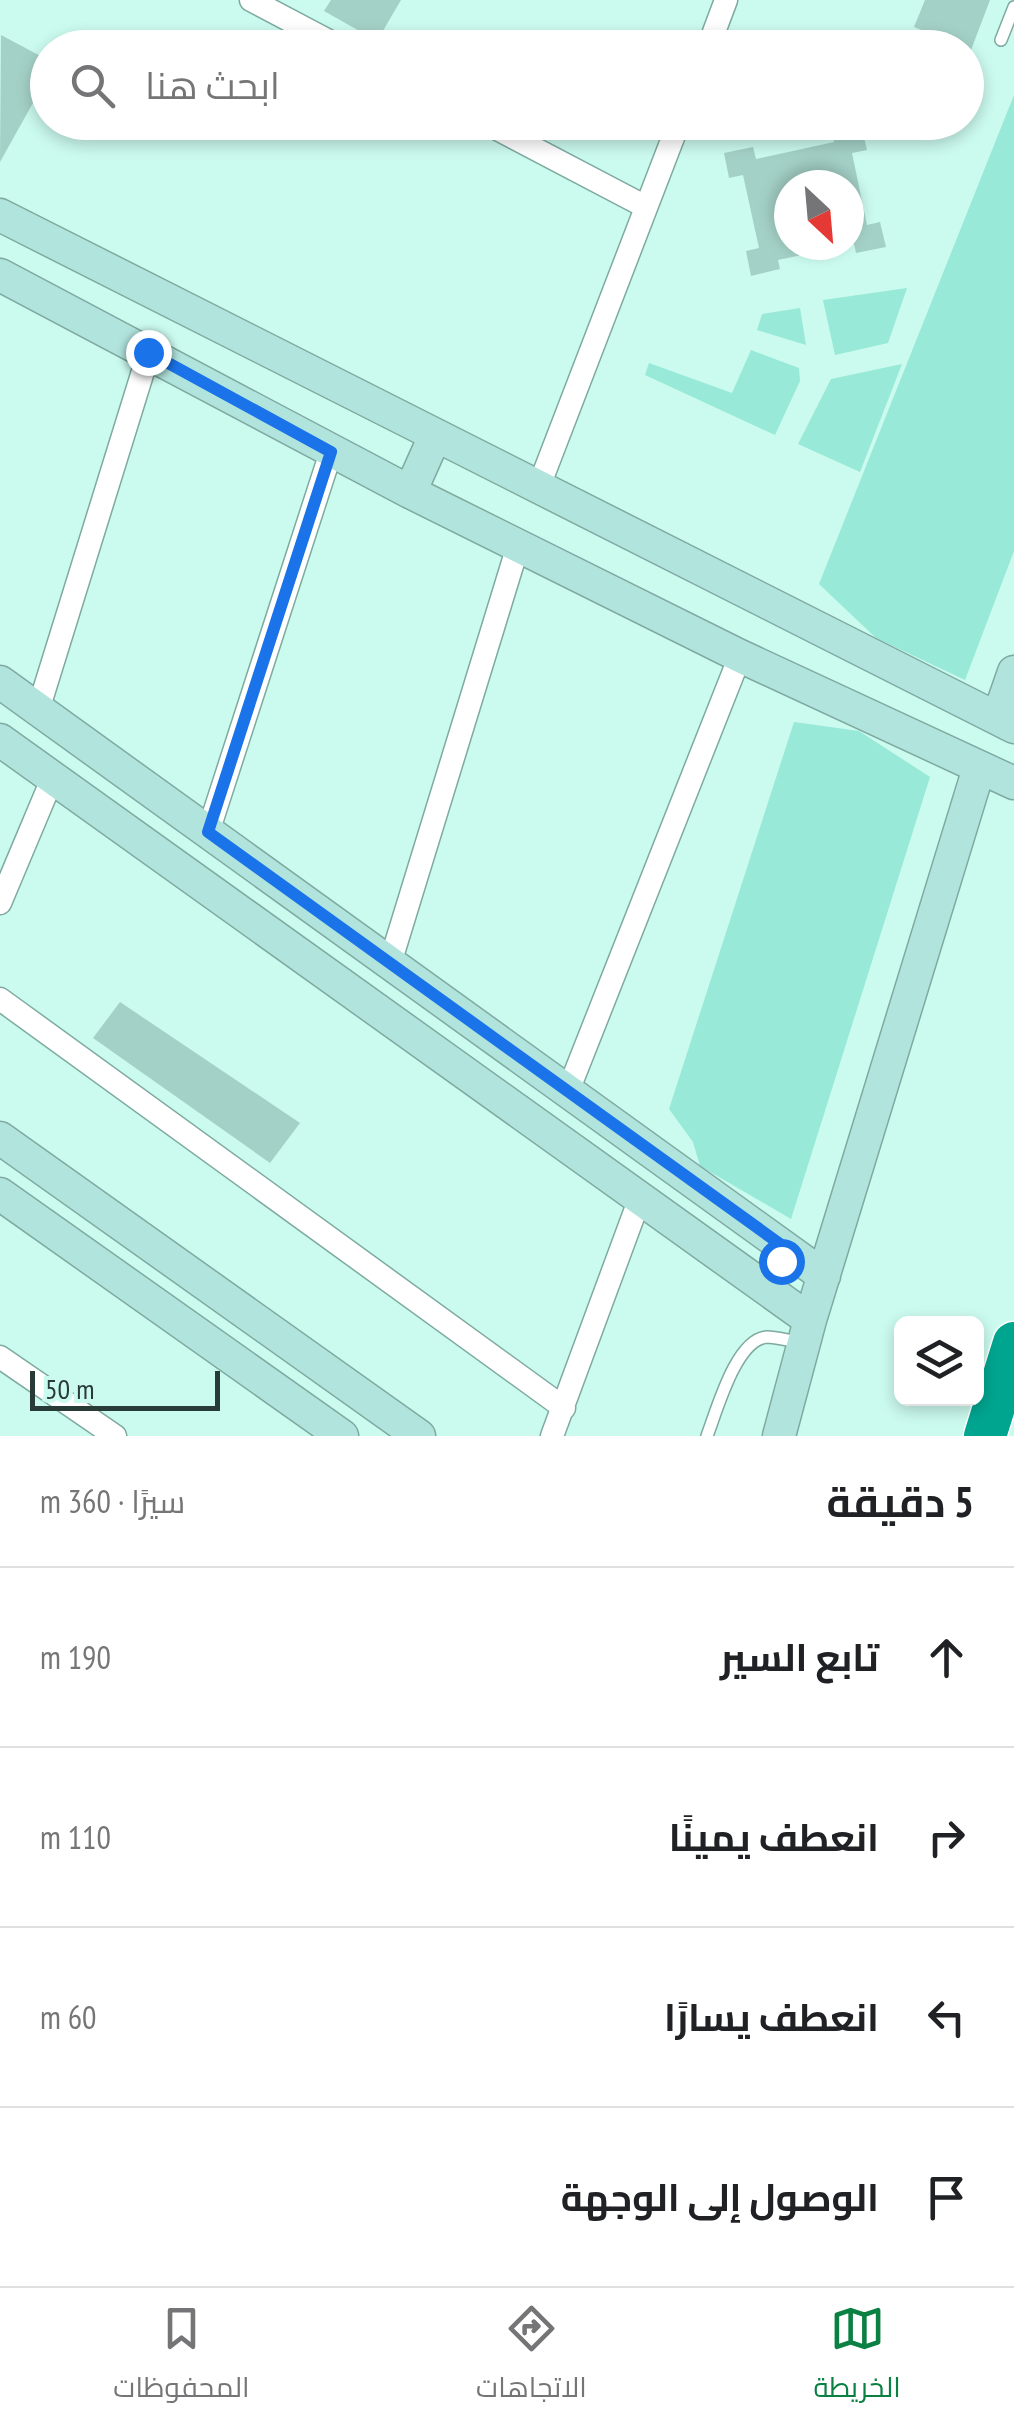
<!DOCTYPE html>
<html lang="ar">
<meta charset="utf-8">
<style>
:root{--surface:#fff;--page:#f6f6f6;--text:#202124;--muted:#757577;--line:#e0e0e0;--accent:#0b8043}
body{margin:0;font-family:"PT Sans Narrow",Cairo,sans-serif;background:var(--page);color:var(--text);direction:rtl}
.controls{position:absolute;right:30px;bottom:30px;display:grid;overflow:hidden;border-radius:15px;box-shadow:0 5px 15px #0003}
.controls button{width:90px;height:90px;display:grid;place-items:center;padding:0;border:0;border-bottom:2px solid var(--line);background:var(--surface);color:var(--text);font:50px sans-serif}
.compass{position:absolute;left:774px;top:170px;width:90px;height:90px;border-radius:50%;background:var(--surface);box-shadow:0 5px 15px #0003;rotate:154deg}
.scale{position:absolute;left:30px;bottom:25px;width:190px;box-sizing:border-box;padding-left:10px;border:5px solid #283b37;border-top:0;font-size:28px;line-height:35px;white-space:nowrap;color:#283b37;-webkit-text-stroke:8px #cbfaef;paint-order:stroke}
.stop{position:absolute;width:30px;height:30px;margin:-22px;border:8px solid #1a73e8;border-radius:50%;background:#fff}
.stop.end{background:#1a73e8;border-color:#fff;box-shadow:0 2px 10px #0008}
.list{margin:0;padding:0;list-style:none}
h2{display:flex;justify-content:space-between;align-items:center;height:130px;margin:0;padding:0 40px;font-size:42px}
h2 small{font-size:32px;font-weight:400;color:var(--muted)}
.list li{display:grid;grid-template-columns:65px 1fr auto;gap:30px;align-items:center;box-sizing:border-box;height:180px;padding:0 40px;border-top:2px solid var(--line)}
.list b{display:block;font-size:38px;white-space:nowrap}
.list em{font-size:32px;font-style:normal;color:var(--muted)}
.icon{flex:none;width:55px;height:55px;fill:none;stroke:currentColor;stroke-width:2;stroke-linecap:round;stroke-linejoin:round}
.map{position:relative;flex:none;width:1014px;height:1436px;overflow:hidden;direction:ltr}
.search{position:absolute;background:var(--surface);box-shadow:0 5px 15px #0003;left:30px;right:30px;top:30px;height:110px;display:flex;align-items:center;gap:25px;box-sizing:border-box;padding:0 35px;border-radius:55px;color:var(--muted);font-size:38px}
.sheet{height:850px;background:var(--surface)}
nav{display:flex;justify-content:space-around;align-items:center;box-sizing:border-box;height:140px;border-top:2px solid var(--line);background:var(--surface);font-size:28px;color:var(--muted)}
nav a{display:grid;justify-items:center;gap:5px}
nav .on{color:var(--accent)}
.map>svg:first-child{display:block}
</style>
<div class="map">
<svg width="1014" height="1436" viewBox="0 0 1014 1436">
<rect width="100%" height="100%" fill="#cbfaef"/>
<path fill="#98e9d8" d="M1014 95V551L965 680 876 638 819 584Z
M907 288 888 343 835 355 823 300Z
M800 308 806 345 757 330 762 314Z
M751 350 799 368 800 381 775 435 645 375 649 363 732 393Z
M902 364 860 472 798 444 831 379Z
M794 722 859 731 930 777 791 1219 700 1166 693 1142 669 1109Z"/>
<path fill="#a4d1c7" d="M331 0H401L377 41 324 11Z
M925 0H990L971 50 914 27Z
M1 35 48 60V76L0 162Z
M861 125 867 150 852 153 867 225 880 222 886 247 856 253 854 244 849 245V185H789V245L840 247 778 260 780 269 751 276 746 251 759 248 743 175 729 178 724 153 753 147 756 159 834 142 832 132Z
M120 1002 300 1123 270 1163 93 1038Z"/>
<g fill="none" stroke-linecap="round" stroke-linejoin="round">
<defs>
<path id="lane" d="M1001 40 1014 7
M707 1436C717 1410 736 1339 767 1337 777 1337 789 1341 799 1342"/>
<path id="street" d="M251 0 342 48
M708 48 726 0
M484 122 646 207
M539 486 679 122
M38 710 149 352
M208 832 331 452
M0 903 53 777
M390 963 518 546
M0 999 564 1408
M568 1091 740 656
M0 1357 115 1436
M552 1436 640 1198"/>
<path id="secondary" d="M0 215 1014 727
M0 275 410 492 740 656 1014 783
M410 492 435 436
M0 682 824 1276
M998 718 1014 672
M0 740 810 1320
M0 1138 419 1436
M0 1194 342 1436
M779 1436 810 1320 979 768"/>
<path id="highway" d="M985 1436 1014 1343"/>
</defs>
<use href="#lane" stroke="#7eaaa0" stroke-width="14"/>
<use href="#street" stroke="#7eaaa0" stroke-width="25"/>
<use href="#secondary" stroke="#7eaaa0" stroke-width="35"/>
<use href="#highway" stroke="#fff" stroke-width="45"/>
<use href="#lane" stroke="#fff" stroke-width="11"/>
<use href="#street" stroke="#fff" stroke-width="22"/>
<use href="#secondary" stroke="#b2e4de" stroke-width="32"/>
<use href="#highway" stroke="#00a590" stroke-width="42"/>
</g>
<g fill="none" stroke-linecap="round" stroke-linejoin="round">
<path stroke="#1a73e8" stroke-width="12" d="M148 352 331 452 208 832 780 1244 781 1261"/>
</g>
</svg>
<div class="controls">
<button><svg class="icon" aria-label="layers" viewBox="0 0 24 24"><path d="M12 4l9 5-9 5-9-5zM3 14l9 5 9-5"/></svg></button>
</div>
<svg class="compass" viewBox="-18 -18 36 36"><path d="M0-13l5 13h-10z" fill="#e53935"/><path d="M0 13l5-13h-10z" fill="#757577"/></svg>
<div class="scale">50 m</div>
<div class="stop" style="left:781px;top:1261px"></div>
<div class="stop end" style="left:148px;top:352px"></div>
<div class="search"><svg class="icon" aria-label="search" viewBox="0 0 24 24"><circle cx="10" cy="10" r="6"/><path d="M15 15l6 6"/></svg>ابحث هنا</div>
</div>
<section class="sheet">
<h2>5 دقيقة<small>سيرًا · 360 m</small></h2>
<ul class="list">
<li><svg class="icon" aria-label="ahead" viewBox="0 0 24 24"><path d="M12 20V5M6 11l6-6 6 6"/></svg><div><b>تابع السير</b></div><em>190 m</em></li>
<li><svg class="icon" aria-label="right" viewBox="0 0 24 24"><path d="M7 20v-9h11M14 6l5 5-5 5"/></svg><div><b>انعطف يمينًا</b></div><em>110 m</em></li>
<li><svg class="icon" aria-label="left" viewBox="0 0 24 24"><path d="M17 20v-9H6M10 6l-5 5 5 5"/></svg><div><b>انعطف يسارًا</b></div><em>60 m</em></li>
<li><svg class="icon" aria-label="arrive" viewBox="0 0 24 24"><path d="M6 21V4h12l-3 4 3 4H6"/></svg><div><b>الوصول إلى الوجهة</b></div></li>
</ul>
</section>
<nav>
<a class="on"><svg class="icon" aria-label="map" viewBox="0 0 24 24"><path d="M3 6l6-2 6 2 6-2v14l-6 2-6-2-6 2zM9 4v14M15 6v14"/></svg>الخريطة</a>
<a><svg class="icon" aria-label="directions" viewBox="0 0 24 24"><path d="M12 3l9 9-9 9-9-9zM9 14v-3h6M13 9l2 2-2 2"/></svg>الاتجاهات</a>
<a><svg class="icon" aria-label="saved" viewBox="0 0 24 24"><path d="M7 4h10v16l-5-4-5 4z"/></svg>المحفوظات</a>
</nav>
